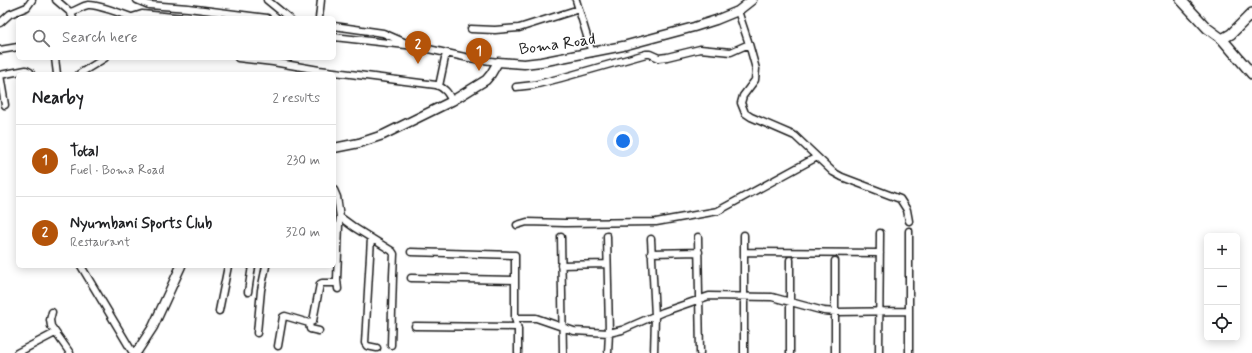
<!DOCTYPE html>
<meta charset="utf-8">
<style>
:root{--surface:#fff;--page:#f6f6f6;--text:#202124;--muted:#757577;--line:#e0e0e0;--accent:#b45309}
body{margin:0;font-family:Mynerve,sans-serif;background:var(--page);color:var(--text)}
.controls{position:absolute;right:12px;bottom:12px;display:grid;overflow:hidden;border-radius:6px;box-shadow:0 2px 10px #0003}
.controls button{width:36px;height:36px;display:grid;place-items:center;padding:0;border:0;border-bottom:1px solid var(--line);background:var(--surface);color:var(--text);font:20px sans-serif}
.you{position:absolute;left:623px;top:141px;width:14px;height:14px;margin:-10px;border:3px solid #fff;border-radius:50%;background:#1a73e8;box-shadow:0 0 0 6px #1a73e833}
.badge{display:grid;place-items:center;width:26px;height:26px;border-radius:50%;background:var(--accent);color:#fff;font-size:13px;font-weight:700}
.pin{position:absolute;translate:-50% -33px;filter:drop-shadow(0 1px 2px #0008)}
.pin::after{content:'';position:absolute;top:21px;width:14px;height:12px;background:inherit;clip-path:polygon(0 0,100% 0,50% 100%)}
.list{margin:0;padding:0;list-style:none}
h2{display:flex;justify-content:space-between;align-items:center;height:52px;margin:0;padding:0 16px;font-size:17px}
h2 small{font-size:13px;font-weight:400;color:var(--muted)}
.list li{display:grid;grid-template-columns:26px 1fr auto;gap:12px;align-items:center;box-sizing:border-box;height:72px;padding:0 16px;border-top:1px solid var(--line)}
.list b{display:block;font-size:15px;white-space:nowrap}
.list p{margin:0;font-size:13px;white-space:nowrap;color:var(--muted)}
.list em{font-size:13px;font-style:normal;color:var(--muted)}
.icon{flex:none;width:22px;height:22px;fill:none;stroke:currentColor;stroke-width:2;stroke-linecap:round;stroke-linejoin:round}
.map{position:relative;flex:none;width:1252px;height:353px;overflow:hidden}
.search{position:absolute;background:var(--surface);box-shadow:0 2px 10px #0003;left:16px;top:16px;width:320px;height:44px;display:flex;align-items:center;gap:10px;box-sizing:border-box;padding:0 14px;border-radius:6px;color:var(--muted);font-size:15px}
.panel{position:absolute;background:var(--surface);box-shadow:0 2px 10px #0003;left:16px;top:72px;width:320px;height:196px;border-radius:6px}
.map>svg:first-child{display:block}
</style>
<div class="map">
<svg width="1252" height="353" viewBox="0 0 1252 353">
<rect width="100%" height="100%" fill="#fff"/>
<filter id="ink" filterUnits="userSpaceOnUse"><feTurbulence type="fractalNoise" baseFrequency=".025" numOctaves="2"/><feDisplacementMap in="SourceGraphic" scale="8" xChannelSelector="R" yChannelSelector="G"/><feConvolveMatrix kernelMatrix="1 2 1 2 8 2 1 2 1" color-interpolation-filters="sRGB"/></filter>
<g filter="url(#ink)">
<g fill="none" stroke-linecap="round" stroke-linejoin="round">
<defs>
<path id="minor" d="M56 0 70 12 73 18
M137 0 149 5 188 8 267 18
M267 0 289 18
M576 0 592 53
M738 11 749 44 756 69 755 80 743 96 741 103 745 113 751 117 795 136 833 172 842 177 900 199 907 210 909 221
M70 12C77 11 81 6 88 5 95 4 123 14 131 17
M129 18 142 14 184 18
M319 18 321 0
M0 23 10 14 27 7 32 0
M334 26 383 33 406 43
M471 29 495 30 519 28 579 9
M334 37 415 46 469 58 498 62
M0 50 18 47
M55 58 57 74
M238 58 273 62 319 70 436 85C445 88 448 93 452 101
M79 74 105 58
M0 75 26 70 30 72 31 74
M0 75 5 105
M439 86 446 53
M516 87 534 85 561 78 646 54H650L659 58 667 57 700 49 731 52 749 44
M334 190 337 197 340 217 355 228 392 251 394 254 393 276 391 345
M517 225 527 222 565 223 656 222 718 211 817 157
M909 231V353
M607 236 609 333 608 353
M561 237 563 353
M698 237 700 353
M371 238 365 343 367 346 377 348
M651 239 655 316 654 353
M411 252 515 255V318L518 329V353
M744 252 880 253
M651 253 699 252
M561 265 607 264
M81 266 133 353
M411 278 515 280
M338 289 337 280 339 224 340 217
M248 292 252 266
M219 311 228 266
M52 312 50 320 51 326 70 353
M515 318H536L574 331 609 333 622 330 663 312 709 296 772 297 824 311 836 312 909 311
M309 323 310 329 319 331
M415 326 517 327
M257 333 261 290 266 266
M278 346 283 317 285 316 309 323 313 321 320 284 322 283H337
M17 353 55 333
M744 353V235
M790 353V260
M835 353V261
M879 353 880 233"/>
<path id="major" d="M334 148 359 143 383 135 452 101 486 80 491 74 498 62 524 64 541 62 623 46 694 27 716 20 738 11 752 0
M136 353 153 327 181 266"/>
<path id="highway" d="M1181 0 1207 28 1222 39 1252 74
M1222 39 1231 34 1252 13"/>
</defs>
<use href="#minor" stroke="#1c1c1c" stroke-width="9"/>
<use href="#major" stroke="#1c1c1c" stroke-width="11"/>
<use href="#highway" stroke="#1c1c1c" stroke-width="12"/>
<use href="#minor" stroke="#fff" stroke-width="6"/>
<use href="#major" stroke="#fff" stroke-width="8"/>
<use href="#highway" stroke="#fff" stroke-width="9"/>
</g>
</g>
<g text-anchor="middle" stroke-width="3" stroke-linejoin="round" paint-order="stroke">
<g font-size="16" fill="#1c1c1c" stroke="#fff">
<text transform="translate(557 43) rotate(-8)" y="6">Boma Road</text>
</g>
</g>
</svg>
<div class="controls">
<button>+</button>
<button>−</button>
<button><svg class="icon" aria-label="locate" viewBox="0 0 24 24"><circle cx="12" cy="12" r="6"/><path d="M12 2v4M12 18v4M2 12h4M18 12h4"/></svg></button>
</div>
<div class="you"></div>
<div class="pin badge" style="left:479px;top:71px">1</div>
<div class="pin badge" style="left:418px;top:64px">2</div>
<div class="search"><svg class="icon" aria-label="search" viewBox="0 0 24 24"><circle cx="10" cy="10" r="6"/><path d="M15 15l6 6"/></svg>Search here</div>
<section class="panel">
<h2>Nearby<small>2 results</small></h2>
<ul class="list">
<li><span class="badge">1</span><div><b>Total</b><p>Fuel · Boma Road</p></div><em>230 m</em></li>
<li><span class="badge">2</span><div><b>Nyumbani Sports Club</b><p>Restaurant</p></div><em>320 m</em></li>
</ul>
</section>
</div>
